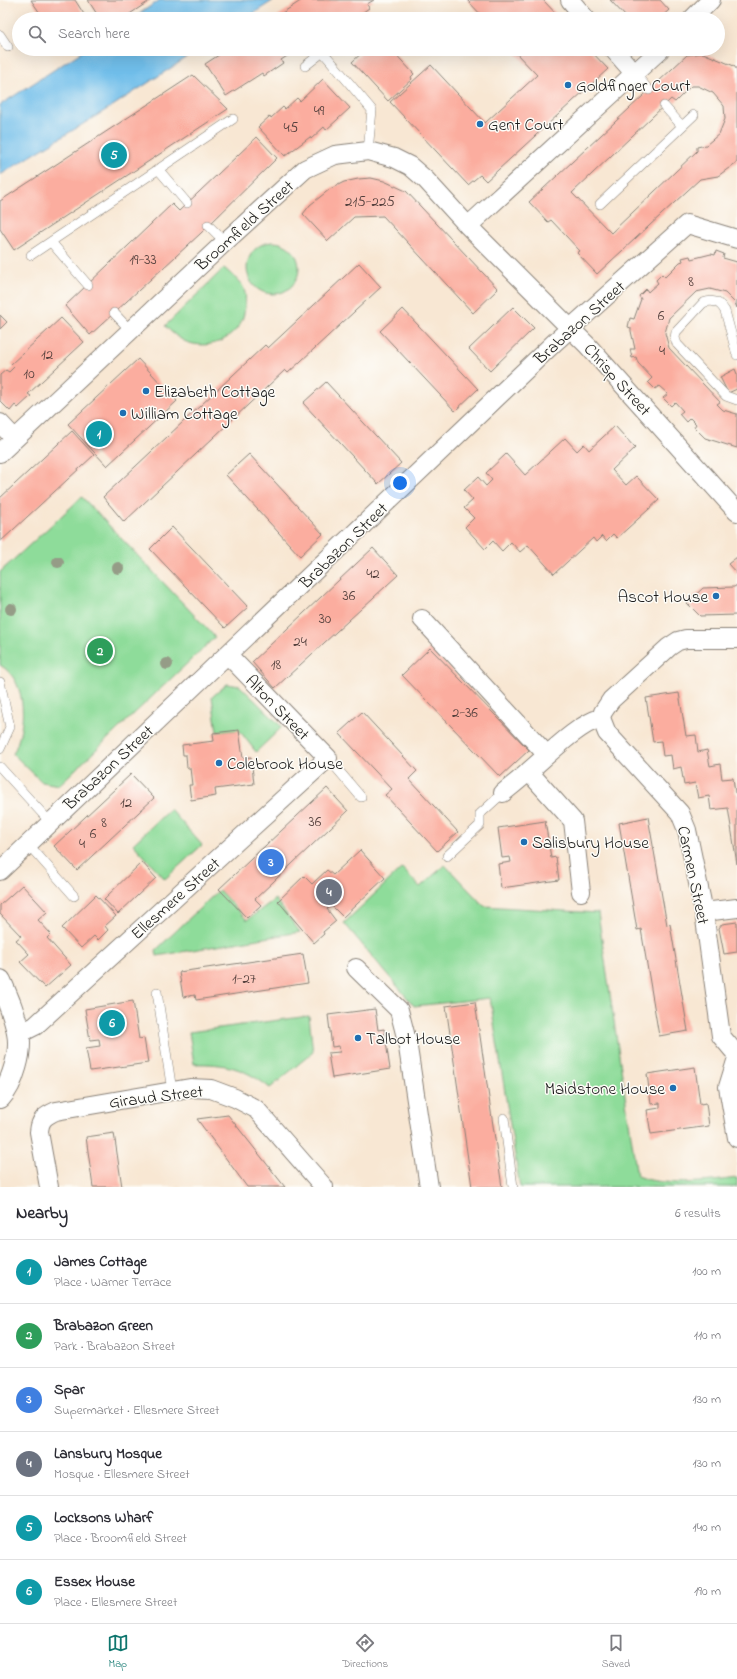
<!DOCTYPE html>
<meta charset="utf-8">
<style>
:root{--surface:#fff;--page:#f2f2f3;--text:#2b2b33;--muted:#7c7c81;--line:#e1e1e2;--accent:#0f766e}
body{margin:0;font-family:"Indie Flower",sans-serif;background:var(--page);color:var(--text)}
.you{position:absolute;left:400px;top:483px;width:14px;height:14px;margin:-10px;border:3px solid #fff;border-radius:50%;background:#1a73e8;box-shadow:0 0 0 6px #1a73e833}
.badge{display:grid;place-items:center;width:26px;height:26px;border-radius:50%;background:var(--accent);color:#fff;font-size:13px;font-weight:700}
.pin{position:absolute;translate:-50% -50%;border:2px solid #fff;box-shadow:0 1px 4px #0006}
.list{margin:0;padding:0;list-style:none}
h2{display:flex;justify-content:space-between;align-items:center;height:52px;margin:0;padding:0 16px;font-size:17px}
h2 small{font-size:13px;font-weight:400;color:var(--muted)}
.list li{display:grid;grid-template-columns:26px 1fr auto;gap:12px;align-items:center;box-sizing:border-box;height:64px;padding:0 16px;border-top:1px solid var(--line)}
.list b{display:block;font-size:15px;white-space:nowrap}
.list p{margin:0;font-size:13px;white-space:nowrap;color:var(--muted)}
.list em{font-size:13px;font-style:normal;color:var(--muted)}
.icon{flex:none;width:22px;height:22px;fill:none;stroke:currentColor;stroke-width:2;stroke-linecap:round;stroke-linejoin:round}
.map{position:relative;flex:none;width:737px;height:1187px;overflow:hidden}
.search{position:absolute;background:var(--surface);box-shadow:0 4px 16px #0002;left:12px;right:12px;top:12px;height:44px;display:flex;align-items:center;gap:10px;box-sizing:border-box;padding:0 14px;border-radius:22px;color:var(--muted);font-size:15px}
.sheet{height:436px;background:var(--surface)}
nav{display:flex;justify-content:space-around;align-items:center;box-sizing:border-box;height:56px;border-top:1px solid var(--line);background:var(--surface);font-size:11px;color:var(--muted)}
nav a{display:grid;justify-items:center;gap:2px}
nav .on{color:var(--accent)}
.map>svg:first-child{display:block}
</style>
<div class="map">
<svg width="737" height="1187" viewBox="0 0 737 1187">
<rect width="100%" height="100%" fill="#fdfcf7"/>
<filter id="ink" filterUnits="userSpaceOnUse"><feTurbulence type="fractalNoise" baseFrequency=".025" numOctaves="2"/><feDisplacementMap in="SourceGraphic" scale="8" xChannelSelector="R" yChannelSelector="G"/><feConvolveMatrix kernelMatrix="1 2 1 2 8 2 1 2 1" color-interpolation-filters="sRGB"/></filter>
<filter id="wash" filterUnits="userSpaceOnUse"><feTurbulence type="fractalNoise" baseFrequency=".012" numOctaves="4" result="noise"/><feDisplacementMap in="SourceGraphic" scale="16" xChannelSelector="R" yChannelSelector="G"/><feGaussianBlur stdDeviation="0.9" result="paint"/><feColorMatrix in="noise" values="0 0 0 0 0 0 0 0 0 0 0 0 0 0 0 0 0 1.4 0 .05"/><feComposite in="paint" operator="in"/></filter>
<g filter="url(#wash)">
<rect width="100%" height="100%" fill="#f8e7d3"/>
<path fill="#8edc9a" stroke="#557c5b" d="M247 268a26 26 0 1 1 52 0a26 26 0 1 1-52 0Z
M224 268C230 273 237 279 242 285 246 292 246 299 245 306 244 336 211 353 184 341 177 337 171 332 165 326Z
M82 497 215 637 59 785 42 782 13 754C26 728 29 682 0 665V572Z
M227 684 240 686 282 727 256 752 239 730 217 732 212 697Z
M170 809 202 845 165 879 133 844Z
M445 865 484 906 598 913 637 1176C663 1187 708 1182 737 1178V1187H520L490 998 414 1006 344 923 402 868 420 887Z
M219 890 247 920 275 899 300 932 157 956 156 950Z
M309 1016 313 1052 270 1088C245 1068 225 1063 194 1064L189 1032Z"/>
<path fill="#70beea" stroke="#466d83" d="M160 0H274L245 19H131Z
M86 49H200L114 105 0 175V105Z"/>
<g id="blocks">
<path fill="#fbad9f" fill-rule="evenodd" d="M31 0H75L87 19H44Z
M88 0H151L122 19H100Z
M302 0H374L367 4 369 8 353 19H348L347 17 344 19H273Z
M467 0H543L561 19H485Z
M610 0H660L669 10 659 19H628Z
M228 49 231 50 298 49 281 60 283 63 264 76 262 73 226 96 205 64Z
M366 49H391L414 74 411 77 412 79 388 101 352 62Z
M512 49H589L608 69 486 181 480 175 468 185 390 102 431 65 485 123 537 75Z
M703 53 734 66 737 70V162L718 176 700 179 597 274 577 253 580 251 551 220 548 222 529 202 687 55ZM691 86H698L713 93 724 106 725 119 719 134 706 145 697 147V151L611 233 572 193 671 99 675 102Z
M193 75 228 109 14 250 0 229V201Z
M323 79 350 108 326 130 324 127 311 139 310 137 285 156 258 127 270 116 271 118 283 107 285 109 297 98 300 101Z
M257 137 277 158 200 234 90 335 65 306 172 204 179 211Z
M371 178 384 181 406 191 498 289 473 313 383 216 354 217 328 241 303 214 310 205 330 189 344 182 358 179Z
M716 251 724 254 723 258 737 262V308L735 303 725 293 710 289 696 292 669 318 665 333 669 348 720 402 717 404 723 410 737 414V448L705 438 694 427 696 424 690 418 686 422 679 414 683 411 675 402 671 406 663 398 668 394 659 386 655 389 648 382 652 378 638 363 636 357 632 358 630 349H635L631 331V328L628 327 630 318 634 319 641 299 639 296 646 289 648 292 650 290 658 283 656 280 662 274 665 277 680 262 683 261 682 258 690 256 691 259 711 254 715 255Z
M359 263 381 287 288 373 285 370 124 522 103 497 265 345 268 348Z
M513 307 534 328 490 371 469 349Z
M403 309 478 389 455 411 380 331Z
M0 315 7 322 0 329Z
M61 318 84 342 28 394 31 396 18 408 15 405 10 411 0 401V375L6 370 9 372 14 367 11 364Z
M138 359 177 401 107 466 68 424Z
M735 369 737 374V389L728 393 720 377Z
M326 382 401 463 378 484 303 403Z
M615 426 635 448 612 470 626 485 636 476 659 500 617 538 613 534 606 541 602 536 596 542 593 538 554 574 528 545 520 552 511 542 502 551 493 541 485 549 465 527 474 518 464 508 473 500 464 490 478 477 486 486 492 480 486 473 506 454 525 475 565 438 577 451 584 444 589 450Z
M72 431 94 455 0 542V498Z
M249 454 323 534 300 556 226 475Z
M172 527 248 607 225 628 150 549Z
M373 548 398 575 275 688 252 662Z
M737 557V574L728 564Z
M737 585V615L700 616 687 603 703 588 734 587Z
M430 648 529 750 500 777 402 675Z
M679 693 686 736 696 735 698 752 707 750 710 766 720 764 722 779 733 778 735 793H737V864L728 808 711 810 709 796 698 798 695 783 684 785 681 767 673 769 671 755 663 756 661 741 653 742 646 698Z
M362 712 417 771 409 779 458 832 437 851 385 795 392 789 339 733Z
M239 730 243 758 251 757 254 784 215 789 216 796 191 800 189 785H192L190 768H187L186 755H183L182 745 214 741 213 733Z
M131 774 154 798 77 870 54 846Z
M327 788 348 811 255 899 261 905 247 918 219 889Z
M648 817 667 925 670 924 688 1031 659 1036 641 929 637 930 619 823Z
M545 821 551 858 556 857 559 880 501 888 498 864 511 862 510 857 502 858 498 828Z
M360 850 385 878 343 917 332 906 327 909 336 921 323 932 324 934 314 943 278 901 304 876 312 884 327 870 333 875Z
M142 862 156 878 118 914 104 899Z
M22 885 47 912 38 920 51 934 47 938 71 965 45 988 20 962 29 954 16 940 21 936 0 914V905Z
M96 895 116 916 105 926 108 930 98 940 94 936 81 948 62 928Z
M737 922V952L724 954 719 928 722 924Z
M303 954 308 983 196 1000 195 995 183 997 179 972Z
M133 1001 139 1039 144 1038 148 1063 90 1071 86 1048 100 1046 99 1039 90 1040 85 1009Z
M475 1002 502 1187H472L446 1006Z
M375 1009 378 1030 384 1029 390 1069 332 1078 328 1053 340 1052 339 1046 332 1047 328 1015Z
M695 1067 700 1104 706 1103 709 1126 651 1134 647 1110 660 1108V1103L651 1104 647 1074Z
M228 1115 285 1187H247L197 1119Z
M114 1133 122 1187H93L86 1137Z"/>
</g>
</g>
<g filter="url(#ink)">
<use href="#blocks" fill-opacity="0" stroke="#8a8278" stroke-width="1"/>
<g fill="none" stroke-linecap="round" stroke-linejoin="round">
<defs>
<path id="lane" d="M0 35 8 47
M327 49 323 52 372 110 368 151
M305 66 323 52
M635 74 649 90
M664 106 682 126
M158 169 187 203
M600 204 694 115
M208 225 225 242
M51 242 88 285
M31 255 233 119
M114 313 131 331
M737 355 725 311C720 302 713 299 703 303L676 332 675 338 677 344 726 396 737 400
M0 682 10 727 0 749
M328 758 361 797
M0 767 50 822
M28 844 74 896
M447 856 480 825V814L503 793
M157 992 172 1091
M504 1118 513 1187"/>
<path id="street" d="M570 0 586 19
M692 19 711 0
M613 49 635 74
M468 226 661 49
M0 423 15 439
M0 453 225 242 305 169 335 155 368 151 394 158 410 166 426 180 468 226 588 346 737 512
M422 619 547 755
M601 718 607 733 680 813 687 830 704 912 721 1036 737 1055
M601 718 603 712 611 700 669 647 678 641 686 639H737
M529 772 573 821 581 892
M503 793C511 786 521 779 529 771 548 755 578 724 601 718
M0 871 555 342 687 224 737 239
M704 912 737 908
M356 968 399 1010 407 1041 429 1187
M19 1034 35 1026 328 758 228 655
M737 1058 728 1087 737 1138
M49 1187 39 1132C40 1119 45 1116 56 1111L190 1088 211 1089 235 1098 256 1109 324 1187"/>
<path id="secondary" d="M0 981C7 997 15 1015 18 1033 22 1051 13 1083 0 1097"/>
</defs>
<use href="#lane" stroke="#8a8278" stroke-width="10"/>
<use href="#street" stroke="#8a8278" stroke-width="20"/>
<use href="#secondary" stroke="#8a8278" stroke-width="24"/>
<use href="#lane" stroke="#fff" stroke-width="9"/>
<use href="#street" stroke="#fff" stroke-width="18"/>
<use href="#secondary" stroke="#fff" stroke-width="22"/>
</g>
<g fill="#959c87">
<circle cx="58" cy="562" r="6"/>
<circle cx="118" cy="568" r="6"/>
<circle cx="11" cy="609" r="6"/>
<circle cx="167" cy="664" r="6"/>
</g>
</g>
<g fill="#1f6fb2" stroke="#fdfcf7" stroke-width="1.5">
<circle cx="568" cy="85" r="4"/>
<circle cx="480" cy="124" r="4"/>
<circle cx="146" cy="391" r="4"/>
<circle cx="123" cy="413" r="4"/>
<circle cx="716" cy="596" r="4"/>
<circle cx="219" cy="763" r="4"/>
<circle cx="524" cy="842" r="4"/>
<circle cx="358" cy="1038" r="4"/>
<circle cx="673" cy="1088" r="4"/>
</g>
<g text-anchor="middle" stroke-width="3" stroke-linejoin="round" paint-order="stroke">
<g font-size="15" fill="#54403d">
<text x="319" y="115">49</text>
<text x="291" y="132">45</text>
<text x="370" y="206">215-225</text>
<text x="143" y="264">19-33</text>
<text x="691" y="286">8</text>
<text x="661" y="320">6</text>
<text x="662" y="355">4</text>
<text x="47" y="359">12</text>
<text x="29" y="378">10</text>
<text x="373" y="578">42</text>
<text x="349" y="600">36</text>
<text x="325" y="623">30</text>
<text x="300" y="646">24</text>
<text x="276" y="669">18</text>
<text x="465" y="717">2-36</text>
<text x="126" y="807">12</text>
<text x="315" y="826">36</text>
<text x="104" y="827">8</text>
<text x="93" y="838">6</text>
<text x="82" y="848">4</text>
<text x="244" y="983">1-27</text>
</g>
<g font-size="17" fill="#1c1c1c" stroke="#fdfcf7" text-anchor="start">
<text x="576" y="91">Goldfinger Court</text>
<text x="488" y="130">Gent Court</text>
<text x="154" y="397">Elizabeth Cottage</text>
<text x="131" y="419">William Cottage</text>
<text x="708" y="602" text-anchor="end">Ascot House</text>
<text x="227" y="769">Colebrook House</text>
<text x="532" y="848">Salisbury House</text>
<text x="366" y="1044">Talbot House</text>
<text x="665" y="1094" text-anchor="end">Maidstone House</text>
</g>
<g font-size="17" fill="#1c1c1c" stroke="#fdfcf7">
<text transform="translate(244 225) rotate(-42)" y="6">Broomfield Street</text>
<text transform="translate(579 322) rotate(-42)" y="6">Brabazon Street</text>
<text transform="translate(618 379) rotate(48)" y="6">Chrisp Street</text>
<text transform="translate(343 545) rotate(-44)" y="6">Brabazon Street</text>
<text transform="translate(278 707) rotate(46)" y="6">Alton Street</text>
<text transform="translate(108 767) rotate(-43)" y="6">Brabazon Street</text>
<text transform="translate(694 875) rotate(78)" y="6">Carmen Street</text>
<text transform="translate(175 898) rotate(-42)" y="6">Ellesmere Street</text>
<text transform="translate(156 1096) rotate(-7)" y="6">Giraud Street</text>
</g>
</g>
</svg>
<div class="you"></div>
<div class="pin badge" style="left:99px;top:434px;background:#0f9aa8">1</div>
<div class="pin badge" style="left:100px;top:651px;background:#2e9e5b">2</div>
<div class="pin badge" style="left:271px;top:862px;background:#3f7fe0">3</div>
<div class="pin badge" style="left:329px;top:892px;background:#6b7280">4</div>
<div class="pin badge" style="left:114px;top:155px;background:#0f9aa8">5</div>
<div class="pin badge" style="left:112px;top:1023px;background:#0f9aa8">6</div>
<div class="search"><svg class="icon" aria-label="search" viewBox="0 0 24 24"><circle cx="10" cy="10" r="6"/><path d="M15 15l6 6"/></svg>Search here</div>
</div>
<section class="sheet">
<h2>Nearby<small>6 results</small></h2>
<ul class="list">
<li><span class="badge" style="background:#0f9aa8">1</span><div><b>James Cottage</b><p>Place · Warner Terrace</p></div><em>100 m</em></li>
<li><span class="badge" style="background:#2e9e5b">2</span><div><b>Brabazon Green</b><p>Park · Brabazon Street</p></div><em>110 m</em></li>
<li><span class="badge" style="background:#3f7fe0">3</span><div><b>Spar</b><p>Supermarket · Ellesmere Street</p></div><em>130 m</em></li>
<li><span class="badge" style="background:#6b7280">4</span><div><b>Lansbury Mosque</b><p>Mosque · Ellesmere Street</p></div><em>130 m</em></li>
<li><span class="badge" style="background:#0f9aa8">5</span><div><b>Locksons Wharf</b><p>Place · Broomfield Street</p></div><em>140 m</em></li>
<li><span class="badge" style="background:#0f9aa8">6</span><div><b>Essex House</b><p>Place · Ellesmere Street</p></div><em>190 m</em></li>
</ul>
</section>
<nav>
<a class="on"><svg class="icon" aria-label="map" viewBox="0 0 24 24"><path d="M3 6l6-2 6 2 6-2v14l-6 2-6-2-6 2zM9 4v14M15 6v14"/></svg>Map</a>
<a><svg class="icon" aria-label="directions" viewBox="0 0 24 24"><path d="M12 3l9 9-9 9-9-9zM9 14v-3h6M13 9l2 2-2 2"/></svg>Directions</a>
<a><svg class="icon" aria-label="saved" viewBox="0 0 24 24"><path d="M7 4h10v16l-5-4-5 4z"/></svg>Saved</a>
</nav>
